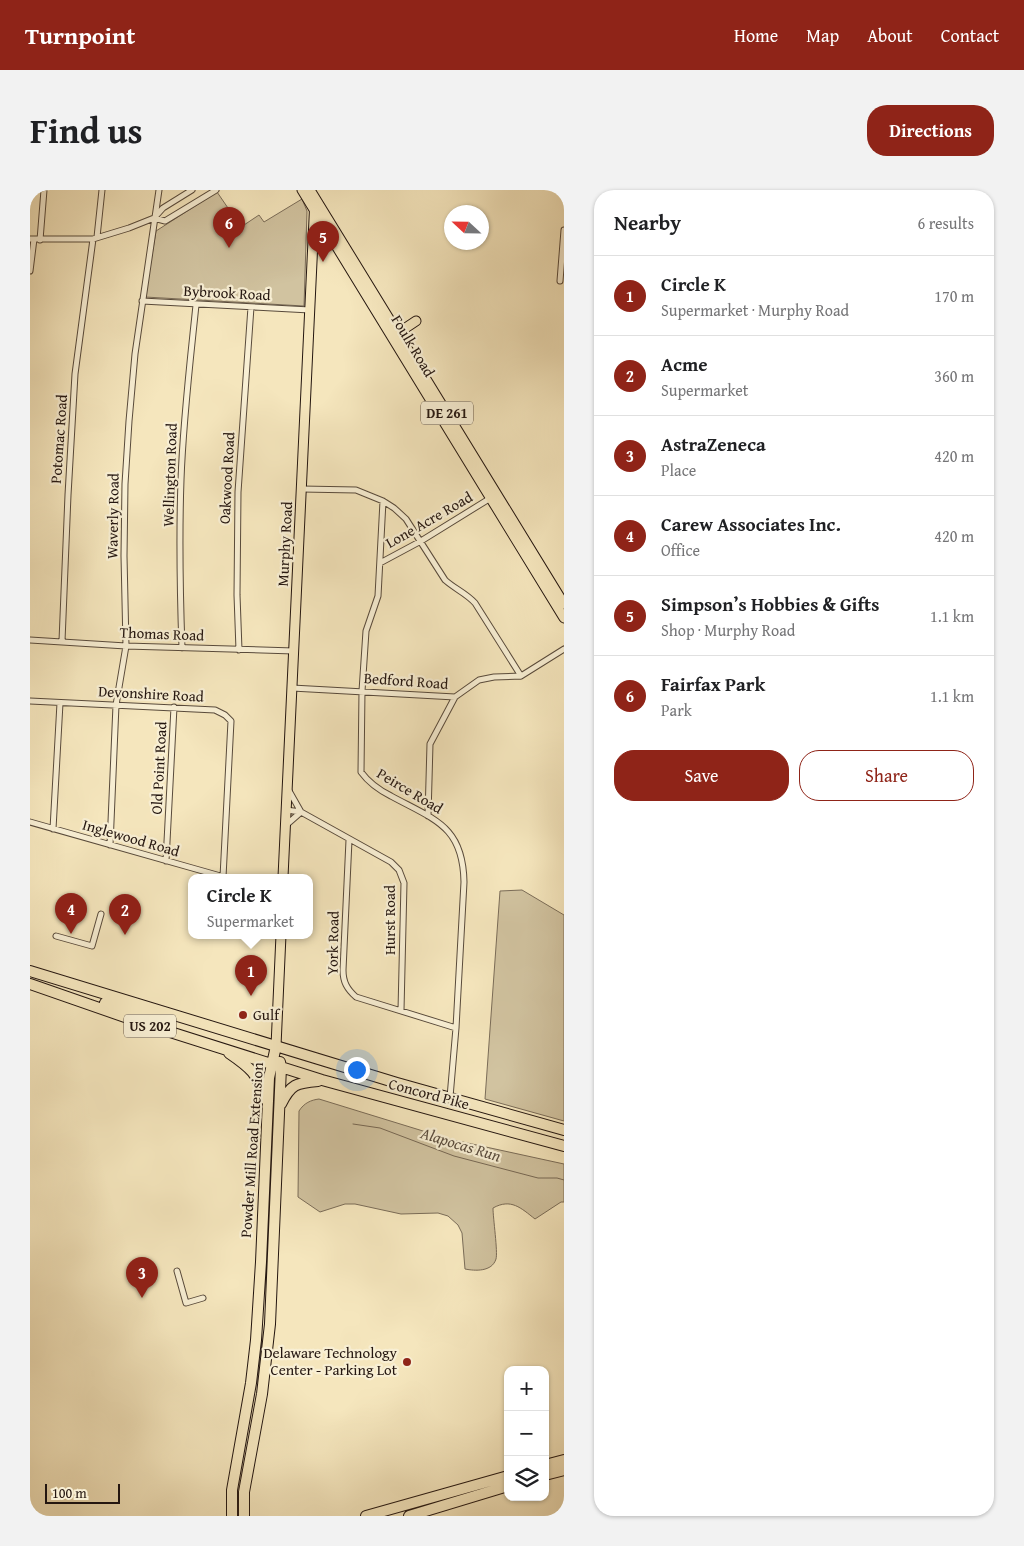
<!DOCTYPE html>
<meta charset="utf-8">
<style>
:root{--surface:#fff;--page:#f2f2f2;--text:#202124;--muted:#757577;--line:#e0e0e0;--accent:#8f2418}
body{margin:0;font-family:"Gentium Book Plus",serif;background:var(--page);color:var(--text)}
.controls{position:absolute;right:15px;bottom:15px;display:grid;overflow:hidden;border-radius:10px;box-shadow:0 1px 4px #0004}
.controls button{width:45px;height:45px;display:grid;place-items:center;padding:0;border:0;border-bottom:1px solid var(--line);background:var(--surface);color:var(--text);font:25px sans-serif}
.compass{position:absolute;left:414px;top:15px;width:45px;height:45px;border-radius:50%;background:var(--surface);box-shadow:0 1px 4px #0004;rotate:292deg}
.scale{position:absolute;left:15px;bottom:12px;width:75px;box-sizing:border-box;padding-left:5px;border:2px solid #241610;border-top:0;font-size:14px;line-height:18px;white-space:nowrap;color:#241610;-webkit-text-stroke:4px #f8efd4;paint-order:stroke}
.you{position:absolute;left:326px;top:879px;width:18px;height:18px;margin:-12px;border:4px solid #fff;border-radius:50%;background:#1a73e8;box-shadow:0 0 0 8px #1a73e833}
.badge{display:grid;place-items:center;width:32px;height:32px;border-radius:50%;background:var(--accent);color:#fff;font-size:16px;font-weight:700}
.pin{position:absolute;translate:-50% -41px;filter:drop-shadow(0 1px 2px #0008)}
.pin::after{content:'';position:absolute;top:26px;width:18px;height:15px;background:inherit;clip-path:polygon(0 0,100% 0,50% 100%)}
.popup{position:absolute;left:158px;top:684px;width:125px;height:65px;box-sizing:border-box;display:grid;place-content:center;border-radius:10px;background:var(--surface);filter:drop-shadow(0 1px 4px #0005);font-size:16px;white-space:nowrap;color:var(--muted)}
.popup b{font-size:19px;color:var(--text)}
.popup::after{content:'';position:absolute;left:50%;top:100%;margin-left:-10px;border:10px solid transparent;border-top-color:var(--surface)}
.list{margin:0;padding:0;list-style:none}
h2{display:flex;justify-content:space-between;align-items:center;height:65px;margin:0;padding:0 20px;font-size:21px}
h2 small{font-size:16px;font-weight:400;color:var(--muted)}
.list li{display:grid;grid-template-columns:32px 1fr auto;gap:15px;align-items:center;box-sizing:border-box;height:80px;padding:0 20px;border-top:1px solid var(--line)}
.list b{display:block;font-size:19px;white-space:nowrap}
.list p{margin:0;font-size:16px;white-space:nowrap;color:var(--muted)}
.list em{font-size:16px;font-style:normal;color:var(--muted)}
.actions{display:flex;gap:10px;padding:15px 20px}
.actions a{flex:1;padding:11px 0;border:1px solid var(--accent);border-radius:20px;text-align:center;font-size:18px;color:var(--accent)}
.actions .main{background:var(--accent);color:#fff}
.icon{flex:none;width:28px;height:28px;fill:none;stroke:currentColor;stroke-width:2;stroke-linecap:round;stroke-linejoin:round}
.map{position:relative;flex:none;width:534px;height:1326px;overflow:hidden;border-radius:20px}
header{display:flex;align-items:center;gap:30px;box-sizing:border-box;height:70px;padding:0 25px;background:var(--accent);color:#fff}
header strong{font-size:24px}
nav{display:flex;gap:28px;margin-inline-start:auto;font-size:18px}
.intro{display:flex;align-items:center;justify-content:space-between;box-sizing:border-box;height:120px;padding:0 30px}
h1{margin:0;font-size:35px}
.button{padding:12px 22px;border-radius:20px;background:var(--accent);color:#fff;font-size:18px;font-weight:700}
main{display:flex;gap:30px;padding:0 30px}
aside{flex:1;background:var(--surface);border-radius:20px;box-shadow:0 1px 4px #0004}
.map>svg:first-child{display:block}
</style>
<header>
<strong>Turnpoint</strong>
<nav><a>Home</a><a>Map</a><a>About</a><a>Contact</a></nav>
</header>
<div class="intro"><h1>Find us</h1><a class="button">Directions</a></div>
<main>
<div class="map">
<svg width="534" height="1326" viewBox="0 0 534 1326">
<rect width="100%" height="100%" fill="#f5e6bd"/>
<filter id="stains"><feTurbulence type="fractalNoise" baseFrequency=".004" numOctaves="4"/><feColorMatrix values="0 0 0 0 .2 0 0 0 0 .09 0 0 0 0 .02 0 0 0 .5 -.17"/></filter>
<radialGradient id="worn" r=".72"><stop offset=".6" stop-color="#630" stop-opacity="0"/><stop offset="1" stop-color="#630" stop-opacity=".3"/></radialGradient>
<path fill="#d1c3a0" stroke="#7a6c58" d="M187 2 211 37 229 25 234 32 272 9 277 21 274 116 115 107 126 41Z
M492 700 534 725V931L455 909 470 701Z
M289 909 419 949 534 974V1012H531L505 1029C491 1018 481 1008 463 1018 463 1028 468 1062 466 1069 462 1082 445 1081 435 1079L432 1043 428 1035 418 1026 408 1023 371 1024 325 1014H315L290 1022 268 1007 269 921C274 913 281 910 289 909Z"/>
<g fill="none" stroke-linecap="round" stroke-linejoin="round">
<path stroke="#776854" stroke-width="1" d="M323 934 350 938 424 966 508 988H527L534 990"/>
<defs>
<path id="street" d="M124 28 135 31 186 0
M67 47 72 0
M0 49H63L99 38 124 28 133 18 162 0
M10 50 14 0
M0 81 4 49
M530 91 534 40
M112 111 280 120
M272 299 326 300 353 311 364 318 376 329 415 390C425 399 436 403 445 413L491 486
M353 311 348 406 336 441 332 501 331 582C339 593 349 600 361 606 405 630 433 636 434 692L426 838 420 907
M350 373 391 351 459 309
M0 450 96 456 264 461
M32 451 38 305 45 184 63 49
M152 458C150 402 149 346 151 290 153 231 160 173 166 115
M209 460 207 405 208 302 221 117
M262 498 425 507 449 490 464 487 491 486 534 459
M0 511 185 520 195 525 201 531 193 687
M258 599 271 622
M256 620 271 622 361 672 369 680 374 693 371 820
M398 626 400 554 425 507
M0 632 194 687
M255 636 271 622
M23 639 30 513
M319 650 313 780C313 792 317 799 326 807L426 838
M80 655 86 515 96 456 94 366 95 294 99 231 105 164 129 0
M136 671 144 517
M26 746 62 756 71 724
M147 1081 156 1113 173 1108"/>
<path id="primary" d="M272 0 534 428
M280 0 534 414
M365 148 370 144 371 141 386 131
M253 687 285 8
M246 856 251 745"/>
<path id="highway" d="M0 781 367 893 534 940
M0 794 118 835 292 890 534 956
M75 813 113 824H117L125 819
M199 863C221 878 227 883 235 909
M251 914C261 894 266 893 288 891
M515 1275 534 1270
M515 1285 534 1280
M202 1326V1300L221 1193 226 1150 231 1072 239 888 246 856
M214 1326V1302L232 1204 240 1134 251 877 250 872
M336 1326 478 1286
M379 1326 478 1296"/>
</defs>
<use href="#street" stroke="#584a3b" stroke-width="7"/>
<use href="#primary" stroke="#241610" stroke-width="11"/>
<use href="#highway" stroke="#241610" stroke-width="12"/>
<use href="#street" stroke="#f8efd4" stroke-width="5"/>
<use href="#primary" stroke="#f5e6bd" stroke-width="9"/>
<use href="#highway" stroke="#f5e6bd" stroke-width="10"/>
</g>
<g fill="#8f2418" stroke="#f8efd4" stroke-width="2">
<circle cx="213" cy="825" r="5"/>
<circle cx="377" cy="1172" r="5"/>
</g>
<g text-anchor="middle" stroke-width="4.5" stroke-linejoin="round" paint-order="stroke">
<g fill="#f8efd4" stroke="#64574b" stroke-width="1">
<rect x="391" y="211.5" width="52" height="23" rx="4"/>
<rect x="94" y="824.5" width="52" height="23" rx="4"/>
</g>
<g font-size="14" font-weight="bold" fill="#241610">
<text x="417" y="228">DE 261</text>
<text x="120" y="841">US 202</text>
</g>
<g font-size="15" fill="#241610" stroke="#f8efd4">
<text transform="translate(197 103) rotate(3)" y="5">Bybrook Road</text>
<text transform="translate(383 156) rotate(59)" y="5">Foulk Road</text>
<text transform="translate(29 249) rotate(-86)" y="5">Potomac Road</text>
<text transform="translate(140 285) rotate(-88)" y="5">Wellington Road</text>
<text transform="translate(197 288) rotate(-87)" y="5">Oakwood Road</text>
<text transform="translate(83 326) rotate(-89)" y="5">Waverly Road</text>
<text transform="translate(399 330) rotate(-30)" y="5">Lone Acre Road</text>
<text transform="translate(255 354) rotate(-87)" y="5">Murphy Road</text>
<text transform="translate(132 444) rotate(2)" y="5">Thomas Road</text>
<text transform="translate(376 491) rotate(4)" y="5">Bedford Road</text>
<text transform="translate(121 504) rotate(3)" y="5">Devonshire Road</text>
<text transform="translate(129 578) rotate(-87)" y="5">Old Point Road</text>
<text transform="translate(380 601) rotate(31)" y="5">Peirce Road</text>
<text transform="translate(101 648) rotate(16)" y="5">Inglewood Road</text>
<text transform="translate(360 730) rotate(-90)" y="5">Hurst Road</text>
<text transform="translate(303 753) rotate(-89)" y="5">York Road</text>
<text transform="translate(399 904) rotate(15)" y="5">Concord Pike</text>
<text transform="translate(222 960) rotate(-86)" y="5">Powder Mill Road Extension</text>
</g>
<g font-size="15" fill="#241610" stroke="#f8efd4" text-anchor="start">
<text x="223" y="830">Gulf</text>
<text x="367" y="1168" text-anchor="end">Delaware Technology<tspan x="367" dy="17">Center - Parking Lot</tspan></text>
</g>
<g font-size="16" font-style="italic" fill="#5b4d3e" stroke="#f8efd4">
<text transform="translate(431 954) rotate(17)" y="6">Alapocas Run</text>
</g>
</g>
<rect width="100%" height="100%" filter="url(#stains)"/>
<rect width="100%" height="100%" fill="url(#worn)"/>
</svg>
<div class="controls">
<button>+</button>
<button>−</button>
<button><svg class="icon" aria-label="layers" viewBox="0 0 24 24"><path d="M12 4l9 5-9 5-9-5zM3 14l9 5 9-5"/></svg></button>
</div>
<svg class="compass" viewBox="-18 -18 36 36"><path d="M0-13l5 13h-10z" fill="#e53935"/><path d="M0 13l5-13h-10z" fill="#757577"/></svg>
<div class="scale">100 m</div>
<div class="you"></div>
<div class="pin badge" style="left:221px;top:806px">1</div>
<div class="popup"><b>Circle K</b>Supermarket</div>
<div class="pin badge" style="left:95px;top:745px">2</div>
<div class="pin badge" style="left:112px;top:1108px">3</div>
<div class="pin badge" style="left:41px;top:744px">4</div>
<div class="pin badge" style="left:293px;top:72px">5</div>
<div class="pin badge" style="left:199px;top:58px">6</div>
</div>
<aside>
<h2>Nearby<small>6 results</small></h2>
<ul class="list">
<li><span class="badge">1</span><div><b>Circle K</b><p>Supermarket · Murphy Road</p></div><em>170 m</em></li>
<li><span class="badge">2</span><div><b>Acme</b><p>Supermarket</p></div><em>360 m</em></li>
<li><span class="badge">3</span><div><b>AstraZeneca</b><p>Place</p></div><em>420 m</em></li>
<li><span class="badge">4</span><div><b>Carew Associates Inc.</b><p>Office</p></div><em>420 m</em></li>
<li><span class="badge">5</span><div><b>Simpson’s Hobbies &amp; Gifts</b><p>Shop · Murphy Road</p></div><em>1.1 km</em></li>
<li><span class="badge">6</span><div><b>Fairfax Park</b><p>Park</p></div><em>1.1 km</em></li>
</ul>
<div class="actions"><a class="main">Save</a><a>Share</a></div>
</aside>
</main>
